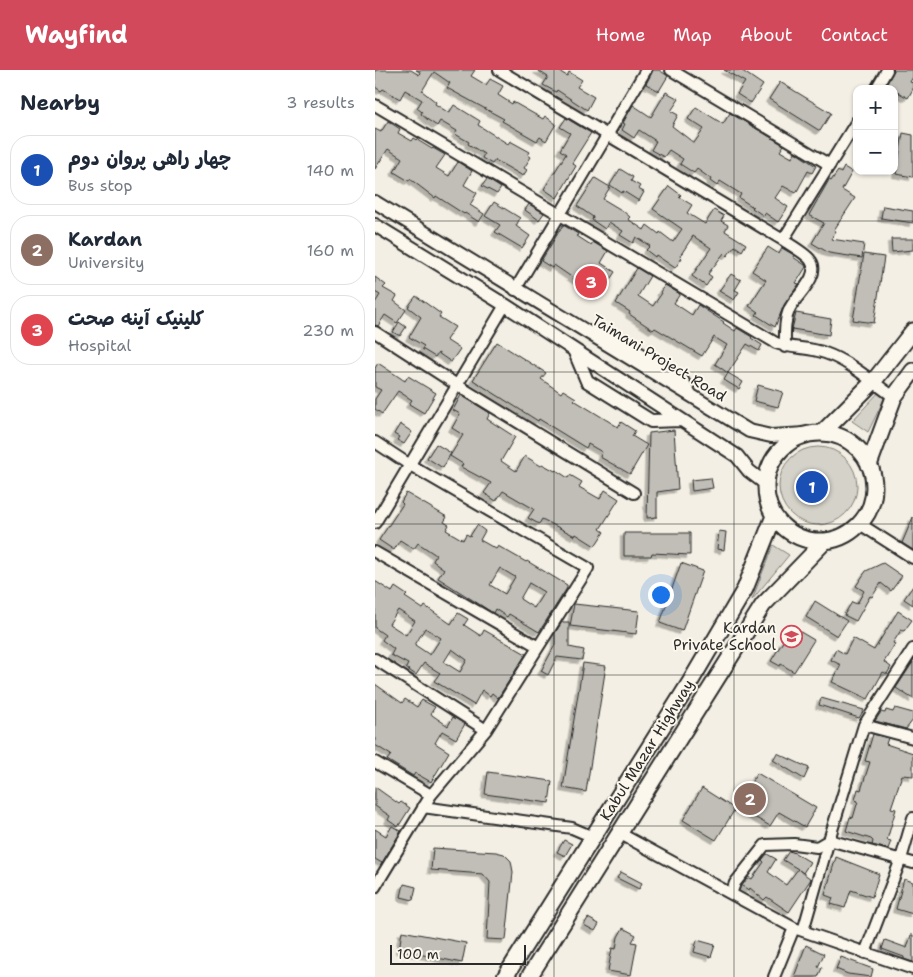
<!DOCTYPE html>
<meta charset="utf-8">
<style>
:root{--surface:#fff;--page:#f6f6f7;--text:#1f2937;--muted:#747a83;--line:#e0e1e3;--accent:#d1495b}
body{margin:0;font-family:"Shantell Sans","Playpen Sans Arabic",sans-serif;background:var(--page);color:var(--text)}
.controls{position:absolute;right:15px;top:15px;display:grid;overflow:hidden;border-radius:10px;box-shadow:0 1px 4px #0004}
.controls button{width:45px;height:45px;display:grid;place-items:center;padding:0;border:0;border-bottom:1px solid var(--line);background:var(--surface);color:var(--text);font:25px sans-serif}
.scale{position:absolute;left:15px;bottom:12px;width:136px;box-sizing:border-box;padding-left:5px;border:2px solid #2b2b2b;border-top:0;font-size:14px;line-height:18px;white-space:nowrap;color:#2b2b2b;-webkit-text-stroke:4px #fbf7ec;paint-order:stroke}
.you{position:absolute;left:285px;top:524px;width:18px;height:18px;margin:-12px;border:4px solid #fff;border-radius:50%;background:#1a73e8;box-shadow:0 0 0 8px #1a73e833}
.badge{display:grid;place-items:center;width:32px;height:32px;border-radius:50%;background:var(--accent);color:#fff;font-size:16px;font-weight:700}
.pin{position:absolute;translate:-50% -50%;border:2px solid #fff;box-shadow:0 1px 5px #0006}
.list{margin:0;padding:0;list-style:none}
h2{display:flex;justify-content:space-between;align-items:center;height:65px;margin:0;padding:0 20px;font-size:21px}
h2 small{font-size:16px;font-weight:400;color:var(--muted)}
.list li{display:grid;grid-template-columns:32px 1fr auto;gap:15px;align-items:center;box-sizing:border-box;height:70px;margin:0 10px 10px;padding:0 10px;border:1px solid var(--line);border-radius:20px}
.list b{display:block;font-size:19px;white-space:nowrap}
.list p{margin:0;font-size:16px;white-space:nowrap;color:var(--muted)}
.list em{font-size:16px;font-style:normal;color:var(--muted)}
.map{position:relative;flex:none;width:538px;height:907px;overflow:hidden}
header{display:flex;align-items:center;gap:30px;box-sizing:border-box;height:70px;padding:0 25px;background:var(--accent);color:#fff}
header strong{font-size:24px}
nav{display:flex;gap:28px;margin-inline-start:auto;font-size:18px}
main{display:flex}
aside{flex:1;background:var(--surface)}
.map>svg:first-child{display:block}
</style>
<header>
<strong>Wayfind</strong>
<nav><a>Home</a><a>Map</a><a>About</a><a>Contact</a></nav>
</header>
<main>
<aside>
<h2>Nearby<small>3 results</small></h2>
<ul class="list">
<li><span class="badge" style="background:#1a4fb4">1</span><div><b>چهار راهی پروان دوم</b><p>Bus stop</p></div><em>140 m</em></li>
<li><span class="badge" style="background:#8d6e63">2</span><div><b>Kardan</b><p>University</p></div><em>160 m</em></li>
<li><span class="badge" style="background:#e0444e">3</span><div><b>کلینیک آینه صحت</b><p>Hospital</p></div><em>230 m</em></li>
</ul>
</aside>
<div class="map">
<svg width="538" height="907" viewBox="0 0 538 907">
<defs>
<filter id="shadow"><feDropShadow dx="-3.5" dy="3.5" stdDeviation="0" flood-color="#0004"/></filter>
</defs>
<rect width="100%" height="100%" fill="#f3efe4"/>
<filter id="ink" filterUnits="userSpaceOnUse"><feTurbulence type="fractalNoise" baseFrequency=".02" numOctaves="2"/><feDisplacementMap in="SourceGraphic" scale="10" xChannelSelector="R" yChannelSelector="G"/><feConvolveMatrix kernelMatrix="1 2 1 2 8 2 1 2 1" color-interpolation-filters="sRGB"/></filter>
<g filter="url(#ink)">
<path fill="#d5d2c9" stroke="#807e7a" d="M505 321 511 325 493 362 477 351Z
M404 416a39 39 0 1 1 78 0a39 39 0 1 1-78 0Z
M398 475 414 485 377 530Z"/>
<path fill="#c0beb6" stroke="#2b2b2b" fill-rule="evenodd" filter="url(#shadow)" d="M0 0H36L44 5 45 2 41 0H100L96 6 111 15 115 9 128 16 123 25 137 34 138 32 168 49 170 46 181 54 171 71 165 67 162 71 127 51 129 49 72 18 75 13 59 2 55 8 47 21 61 32 60 34 74 43 79 35 105 51 103 55 133 74 135 71 155 82 153 85 156 87 149 98 152 100 148 106 120 90 117 94 107 88 109 84 93 74 94 72 80 64 82 61 65 51 62 56 53 50 46 44 47 42 42 38 47 30 30 20 25 29 8 19 6 21 0 17Z
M162 0H182L192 6 194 2 207 10 202 17 219 27 212 40 182 20 181 22 168 15 173 7Z
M278 0H284L293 6 284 21 271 14Z
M349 0H366L388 15 376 33 362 24 370 12Z
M519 0H538V7L535 12 538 13V19L533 28 519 20V19L511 15Z
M405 12 456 43 445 61 394 29Z
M291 22 304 29 296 41 303 45 297 56 319 73 329 59 313 49 321 37 348 54 355 43 409 75 405 81 417 88 420 82 441 96 437 103 433 101 421 123 408 116 400 128 413 137 403 152 390 143 389 146 377 138 378 137 364 128 366 124 345 111 342 116 335 111 336 109 322 99 319 103 305 94 308 89 294 80 289 87 276 80 281 71 264 60 259 68 247 60 250 54 248 53 258 35 276 47Z
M191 48 216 63 197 93 201 96 182 128 169 119 191 84 185 80 195 63 185 57Z
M13 51 25 59 23 63 37 71 39 68 57 79 58 78 70 85 61 98 74 106 83 92 97 101 89 115 102 123 95 135 109 144 104 152 90 143 89 144 61 126 60 128 35 109 34 111 19 102 27 88 13 79 0 99V59L6 62Z
M528 63 538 65V107L521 104Z
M469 97 477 102 467 120 480 128 459 160 461 161 456 169 489 174 487 188 454 183 437 173 449 153 434 145 454 110 456 111 463 101 466 103Z
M245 99 258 107 256 111 265 116 263 119 269 122 264 131 248 121 247 123 235 115Z
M220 108 235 117 228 129 248 141 255 147 253 149 269 160 272 155 284 164 285 162 298 172 307 159 278 139 294 116 306 125 304 127 317 135 312 143 330 154 339 140 349 146 346 151 353 155 350 161 371 174 367 181 360 176 352 186 349 183 333 204 337 207 331 216 317 206 336 178 318 166 305 186 307 188 300 198 281 185 280 187 271 180 275 176 261 167 258 173 245 165 248 161 234 152 230 159 217 150 218 147 202 136Z
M112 109 126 118 122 124 107 116Z
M119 132 145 148 141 156 155 166 147 178 120 162 125 155 110 146Z
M154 134 169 143 164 150 150 140Z
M508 136 538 141V153L506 148Z
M188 155 203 164 202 166 216 175 218 172 233 181 226 193 240 202 224 226 179 195 177 198 166 191Z
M516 169H538V180L517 182Z
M393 177 404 184 407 178 419 185 418 187 430 195 431 197 421 213 424 214 409 235 400 257 381 245 383 242 374 236 391 210 377 201Z
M489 184 509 187 499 253 478 250Z
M262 198 275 206 263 226 278 236 287 223 285 222 290 215 305 224 299 233 317 245 323 235 349 252 348 253 360 261 362 258 377 267 376 268 387 275 384 281 372 274 353 303 340 294 352 275 339 267 327 286 280 258 278 260 254 244 255 242 241 233Z
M356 204 366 210 360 220 364 222 359 230 344 221Z
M0 207 11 215 8 218 22 226 19 231 31 240 22 253 10 245 3 256 0 255V233L5 225 0 222Z
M41 226 66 244 64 247 80 257 71 270 85 279 76 292 63 283 60 287 47 279 49 276 34 267 46 247 33 237Z
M421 243 456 249 454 265 417 259Z
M24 252 31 257 25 266 18 262Z
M122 272 171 303 166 309 186 323 188 320 201 328 199 330 243 357 246 352 260 361 257 366 272 375 255 404 225 387 227 382 213 374 211 378 164 349 163 351 98 310Z
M3 293 30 311 33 306 61 323 49 343 34 334 37 330 23 321 7 344 0 339V329L6 320 0 317V298Z
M353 303 368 312 364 319 349 310Z
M383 315 408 322 403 337 379 331Z
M86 325 115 343 112 349 140 367 126 391 141 401 150 386 166 396 167 394 180 401 181 400 193 408 195 405 207 412 204 417 225 429 230 420 244 429 225 459 229 462 220 476 201 464 200 466 167 449 164 454 153 448 159 439 128 421 121 431 109 423 116 413 86 397 88 394 75 386 88 365 77 358 85 344 78 340Z
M25 354 37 362 29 374 22 370 24 367 19 364Z
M299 360 303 419 282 422V447L272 448 274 363Z
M61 374 76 383 68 398 52 388Z
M336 408 338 418 317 421 316 410Z
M31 423 72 447 69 452 74 455 71 460 88 470 91 464 95 466 102 455 110 461 105 470 121 479 123 476 151 492 152 491 192 515V518L164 562 134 544 132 547 120 539 118 543 63 508 69 499 58 491 61 485 43 473 39 479 25 470 19 480 4 470 28 434 26 432ZM125 498 140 507 130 524 115 515ZM154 513 169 522 159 538 145 529Z
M538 447V480L527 473Z
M344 461 351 462 349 480 342 479Z
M249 463H315V485L277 483 276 486H249Z
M306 493 328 501 307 561 285 553Z
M508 493 527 506 516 521 506 513 497 527 495 526 481 551 469 545 477 532 482 534 489 521 481 516 491 501Z
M0 511 17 522 20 517 32 525 30 527 48 539 50 536 76 554 83 543 93 549 89 555 106 566 109 560 151 584 123 628 117 623 115 626 107 620 99 635 59 611 65 603 49 593 41 605 31 598 33 594 16 585 19 579 7 570 10 565 0 558ZM23 540 40 551 31 565 14 554ZM50 558 66 568 55 585 40 575ZM77 579 92 590 85 602 69 592Z
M538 516V535L529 529Z
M440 531 472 551 462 566 431 547Z
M199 534 264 541 261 564 195 556Z
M523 541 537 550 529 561 526 560 518 573 520 574 509 592 516 597 512 604 508 602 493 629 457 612 466 595 456 590 461 579 470 584 478 568 499 580Z
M187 552H194V577L209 580 207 590 182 587 173 605 166 601 180 575V563Z
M417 557 439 570 419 602 406 594 405 596 396 591Z
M538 592V629L521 618Z
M208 593 231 596 211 722 188 718Z
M0 614 27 633 30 629 42 637 47 630 60 637 56 643 57 645 73 656 78 647 90 654 81 669 67 661 60 673 74 682 56 712 40 703 38 706 12 690 16 685 0 675Z
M446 628 489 640 484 648 444 635Z
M520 638 538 643V650L531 659 500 651 506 642 510 643 511 640 518 642Z
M498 664 513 668 511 674 538 683V706L527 705 516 738 521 739 512 770 516 771 513 779 497 775 498 771 496 769 471 761 475 747 478 748 483 731 480 730 483 719 486 720 495 692 490 691Z
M402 683 434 698 429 709 398 690Z
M113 702 177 711 174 733 110 724Z
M382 703 441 738 430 757 404 742 395 756 362 737Z
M0 717 24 734 26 732 35 738 23 757 13 750 15 746 0 736Z
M327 718 360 739 341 770 308 750Z
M17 756 26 761 7 793 0 789V759L11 766Z
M189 770 197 774 190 786 182 782Z
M58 778 121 782 129 784 136 791 138 802 131 870 112 869 115 812 108 804 56 800Z
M414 781 420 783 435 792 428 803 424 800 436 809 414 842 392 827 389 830 375 818 374 820 367 816 373 807 377 809 389 792 387 790 392 784 401 789 393 802 411 815 423 799 408 790Z
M461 787 504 804 497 827 476 820 470 838 456 834 458 828 450 825Z
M246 802 267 813 264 819 242 808Z
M529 809 538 812V844L521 839Z
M29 814 41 817 38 830 26 827Z
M213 848 224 854 220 861 209 855Z
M248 858 261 865 257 872 262 873 256 905 233 901 237 878 241 879 243 867Z
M27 861 91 873 87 893 24 880Z
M536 865H538V892L529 889V887L507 879 510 870 532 878Z
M322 870 340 875 336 887 319 882Z
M431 875 449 884 443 897 447 898 443 907H419Z
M466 887 498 899 496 907 473 904 461 899Z"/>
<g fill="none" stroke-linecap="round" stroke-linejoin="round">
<defs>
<path id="minor" d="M124 0 408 170C415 175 432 184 436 191 446 206 421 226 415 238 409 250 410 264 410 277
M296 0 455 95
M501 19 512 0
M0 35 401 273C417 279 434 277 450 283 476 292 497 312 519 327
M408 170 482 51
M140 220 271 0
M0 262 82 315 259 423
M0 372 35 395 213 498 111 660 56 725 0 817
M0 453 130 235
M485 454 538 488
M0 482 162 576
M0 589 111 660
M489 655 538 668
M0 692 56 725
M48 737 197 758 218 767
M244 763 419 858 538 899
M356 824 360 813 390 775 419 774 442 777 454 770 538 793
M428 861 454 770 489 655 538 579
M490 883 526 789 538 748
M399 907 419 858"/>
<path id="major" d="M0 132 374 361 396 366 431 364
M0 155 130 235 362 386 374 401 391 414
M218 263 236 266 306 309 315 324
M199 280 212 311 276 351 306 350"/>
<path id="highway" d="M448 362 498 312 538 261
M391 417a54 54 0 1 1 108 0a54 54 0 1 1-108 0Z
M494 395 519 327 538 301
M130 907 314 614 370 519 399 446
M154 907 388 535 450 471"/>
</defs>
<use href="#minor" stroke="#2b2b2b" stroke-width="14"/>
<use href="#major" stroke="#2b2b2b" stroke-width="16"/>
<use href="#highway" stroke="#2b2b2b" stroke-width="19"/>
<use href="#minor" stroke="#fbf7ec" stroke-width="10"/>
<use href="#major" stroke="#fbf7ec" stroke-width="12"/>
<use href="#highway" stroke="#fbf7ec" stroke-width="15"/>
</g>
</g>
<path fill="none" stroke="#2b2b2b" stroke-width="1" stroke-opacity="0.55" d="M179 0V907M359 0V907M0 151H538M0 302H538M0 454H538M0 605H538M0 756H538"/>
<defs>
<symbol id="school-ring" viewBox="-11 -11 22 22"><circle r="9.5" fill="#fbf7ec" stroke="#d1495b" stroke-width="1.5"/><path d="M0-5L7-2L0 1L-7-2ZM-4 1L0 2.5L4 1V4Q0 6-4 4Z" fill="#d1495b"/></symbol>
</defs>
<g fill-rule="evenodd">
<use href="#school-ring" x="404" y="554" width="25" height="25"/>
</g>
<g text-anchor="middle" stroke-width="4" stroke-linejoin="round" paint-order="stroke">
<g font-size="15" fill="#2b2b2b" stroke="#fbf7ec">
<text transform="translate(284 288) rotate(31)" y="5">Taimani Project Road</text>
<text transform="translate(272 680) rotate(-58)" y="5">Kabul Mazar Highway</text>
</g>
<g font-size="15" fill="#2b2b2b" stroke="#fbf7ec" text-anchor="end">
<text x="401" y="563">Kardan<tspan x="401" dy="17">Private School</tspan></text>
</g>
</g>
</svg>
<div class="controls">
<button>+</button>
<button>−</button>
</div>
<div class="scale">100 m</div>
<div class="you"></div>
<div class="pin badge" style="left:437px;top:417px;background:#1a4fb4">1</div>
<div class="pin badge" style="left:375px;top:729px;background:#8d6e63">2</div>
<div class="pin badge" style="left:216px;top:212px;background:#e0444e">3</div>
</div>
</main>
